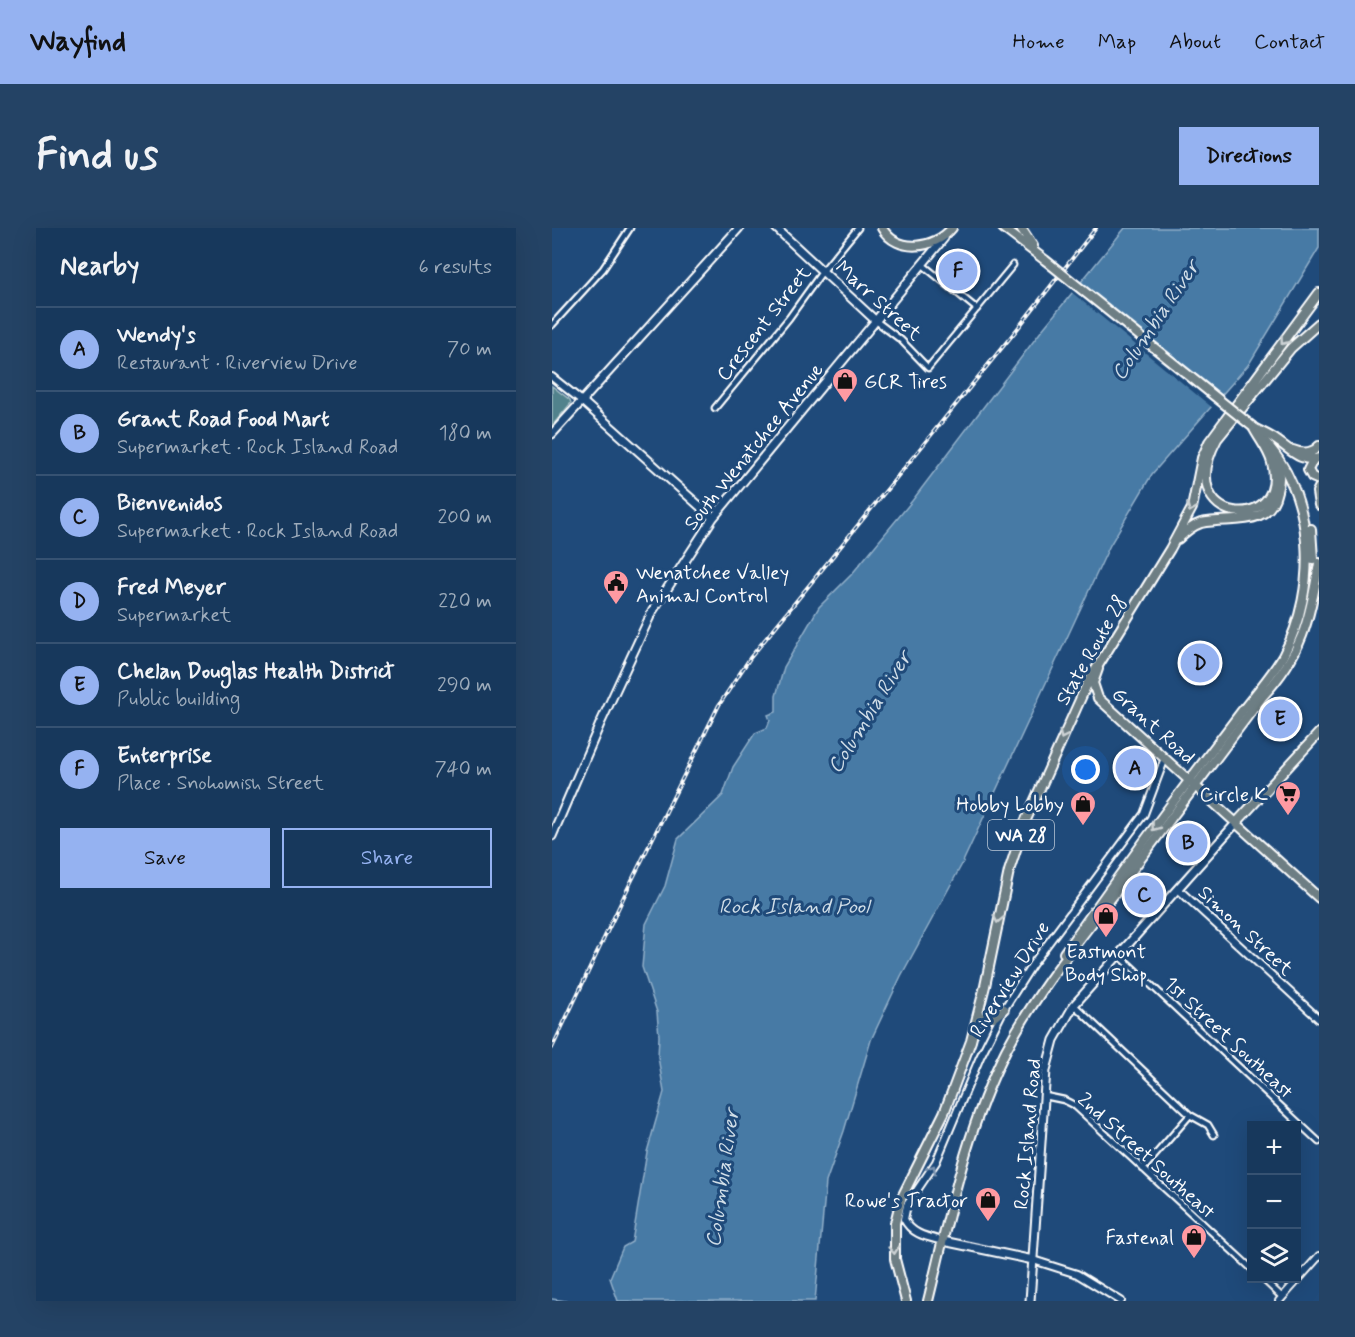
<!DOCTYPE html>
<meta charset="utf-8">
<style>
:root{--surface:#17385c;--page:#244365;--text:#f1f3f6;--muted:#9eacbb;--line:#365272;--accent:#95b2f1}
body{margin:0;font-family:Mynerve,sans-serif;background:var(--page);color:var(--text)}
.controls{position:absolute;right:18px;bottom:18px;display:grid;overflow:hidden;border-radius:0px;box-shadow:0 6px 24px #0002}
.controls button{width:54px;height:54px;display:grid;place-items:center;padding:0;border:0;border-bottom:2px solid var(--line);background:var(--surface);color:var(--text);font:30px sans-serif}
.you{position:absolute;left:534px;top:542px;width:21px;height:21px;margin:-15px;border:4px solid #fff;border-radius:50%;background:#1a73e8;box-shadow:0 0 0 9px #1a73e833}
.badge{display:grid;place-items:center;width:39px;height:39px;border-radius:50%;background:var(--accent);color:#111;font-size:20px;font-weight:700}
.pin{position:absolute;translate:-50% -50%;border:3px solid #fff;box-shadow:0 2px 6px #0006}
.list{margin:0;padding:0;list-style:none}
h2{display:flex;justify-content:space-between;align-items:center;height:78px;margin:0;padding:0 24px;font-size:26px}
h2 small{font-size:20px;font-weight:400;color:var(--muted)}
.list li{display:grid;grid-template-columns:39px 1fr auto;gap:18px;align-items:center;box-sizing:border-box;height:84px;padding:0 24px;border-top:2px solid var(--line)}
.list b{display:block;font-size:22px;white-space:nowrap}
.list p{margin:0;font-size:20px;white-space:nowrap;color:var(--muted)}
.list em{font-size:20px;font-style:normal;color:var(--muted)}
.actions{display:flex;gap:12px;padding:18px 24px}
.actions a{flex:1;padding:14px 0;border:2px solid var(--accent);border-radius:0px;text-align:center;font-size:21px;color:var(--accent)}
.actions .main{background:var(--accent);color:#111}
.icon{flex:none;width:33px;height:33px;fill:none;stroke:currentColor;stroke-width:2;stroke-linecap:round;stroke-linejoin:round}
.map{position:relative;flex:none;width:767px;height:1073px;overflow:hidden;border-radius:0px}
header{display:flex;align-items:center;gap:36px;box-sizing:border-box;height:84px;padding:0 30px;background:var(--accent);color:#111}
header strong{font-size:28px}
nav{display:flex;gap:33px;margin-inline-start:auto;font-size:21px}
.intro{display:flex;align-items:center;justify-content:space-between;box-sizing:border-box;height:144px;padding:0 36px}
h1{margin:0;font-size:42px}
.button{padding:15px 27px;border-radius:0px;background:var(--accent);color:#111;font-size:21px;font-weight:700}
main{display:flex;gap:36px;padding:0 36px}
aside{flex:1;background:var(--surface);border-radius:0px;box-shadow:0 6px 24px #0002}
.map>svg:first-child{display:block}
</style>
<header>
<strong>Wayfind</strong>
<nav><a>Home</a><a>Map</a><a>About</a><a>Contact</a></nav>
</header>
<div class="intro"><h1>Find us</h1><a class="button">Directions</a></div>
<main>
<aside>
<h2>Nearby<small>6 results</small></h2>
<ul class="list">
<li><span class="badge">A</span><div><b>Wendy's</b><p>Restaurant · Riverview Drive</p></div><em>70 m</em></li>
<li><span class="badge">B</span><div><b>Grant Road Food Mart</b><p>Supermarket · Rock Island Road</p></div><em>180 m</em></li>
<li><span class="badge">C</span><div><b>Bienvenidos</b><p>Supermarket · Rock Island Road</p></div><em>200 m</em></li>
<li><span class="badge">D</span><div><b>Fred Meyer</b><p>Supermarket</p></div><em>220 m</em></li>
<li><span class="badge">E</span><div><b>Chelan Douglas Health District</b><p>Public building</p></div><em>290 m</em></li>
<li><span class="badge">F</span><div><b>Enterprise</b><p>Place · Snohomish Street</p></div><em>740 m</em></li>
</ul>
<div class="actions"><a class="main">Save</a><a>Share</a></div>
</aside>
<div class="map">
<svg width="767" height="1073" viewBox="0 0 767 1073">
<rect width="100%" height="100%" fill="#1f4a7a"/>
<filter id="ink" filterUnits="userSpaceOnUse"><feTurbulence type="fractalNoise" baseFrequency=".0167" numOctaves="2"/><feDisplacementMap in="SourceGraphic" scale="12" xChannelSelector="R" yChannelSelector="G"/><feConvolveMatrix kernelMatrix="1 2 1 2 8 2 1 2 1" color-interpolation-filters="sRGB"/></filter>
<g filter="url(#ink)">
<path fill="#51828c" stroke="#a8c0c6" stroke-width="1.5" d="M0 158 18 172 19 175 0 198Z"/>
<path fill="#477aa5" stroke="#91afc9" stroke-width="1.5" d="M573 0H767V20L697 136 600 246 558 317 409 638 349 748 319 812 292 903 274 954 263 1073H66L58 1050 71 1019 80 1014 95 924 112 864 106 829 107 808 105 784 90 739 94 696 113 658 126 611 171 567 181 539 203 505 215 500 218 492 216 487 224 484V468L232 439 267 379 299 347 360 273 490 102Z"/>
<path fill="#1f4a7a" d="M527 52 672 169 662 181 518 63Z"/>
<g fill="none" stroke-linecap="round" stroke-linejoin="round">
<path stroke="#91afc9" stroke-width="1.5" d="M0 1071 14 1073"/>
<defs>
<path id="minor" d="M371 37 425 81
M324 93 349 112 376 140 461 37
M0 97 51 41 78 0
M163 180 237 90 270 44 306 0
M566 726 767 914
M522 777 638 887 656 897 662 907
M493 868 512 872 522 877 700 1041
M591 941 638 887
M710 1050 730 1069"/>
<path id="tertiary" d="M0 149 30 173
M626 661 767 791
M391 1013C376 1009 360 1007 352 991L355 977 384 934 428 829 452 781 480 737 592 586 613 530
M481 1032 525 1046 569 1073
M727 1073 767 1028"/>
<path id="secondary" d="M224 0 324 93
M30 173 161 290
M0 206 187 0
M0 608 48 496 100 384 161 290 392 10
M391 1013 481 1032
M478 1073 494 842 502 812 522 777 685 594"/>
<path id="primary" d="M330 0C345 26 383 21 400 0
M451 0 493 32
M469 0 481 18
M759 301 761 331
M546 441 541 455 546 470 767 670
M685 594 767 505
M512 725C549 673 586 621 624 570 646 541 668 512 690 483 704 465 720 447 731 428 767 359 764 266 708 208"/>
<path id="trunk" d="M701 199C707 211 717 222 720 235 738 307 618 299 665 211L739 120 767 95
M702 200C709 204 717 207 724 212 738 221 748 235 767 230
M741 222C751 226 760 226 767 218
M761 232 756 242 760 249 767 252
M767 260 765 264 767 277
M626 311C633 304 640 298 649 295 677 288 717 302 725 263 728 253 728 245 725 235
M425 789H442L452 781
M354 1073 343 1031V995L349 971 392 885 419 813 433 758 457 643 473 594 536 454 618 321 640 280 650 230 657 214 767 65
M376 1073C397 988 414 901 454 822 484 765 524 716 563 665 612 600 661 535 710 469 750 426 758 392 767 335"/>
</defs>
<use href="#minor" stroke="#fff" stroke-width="9"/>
<use href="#tertiary" stroke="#fff" stroke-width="10"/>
<use href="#secondary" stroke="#fff" stroke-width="11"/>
<use href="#primary" stroke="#fff" stroke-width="12"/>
<use href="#trunk" stroke="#fff" stroke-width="12"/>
<use href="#minor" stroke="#1f4a7a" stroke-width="4.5"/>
<use href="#tertiary" stroke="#1f4a7a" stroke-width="6"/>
<use href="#secondary" stroke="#1f4a7a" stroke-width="7"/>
<use href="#primary" stroke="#6d7e84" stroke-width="8"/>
<use href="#trunk" stroke="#6d7e84" stroke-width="8"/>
<defs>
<path id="rail" d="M0 820 74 664 167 477 198 430 466 100 544 0"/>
</defs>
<use href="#rail" stroke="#fff" stroke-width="4"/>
<use href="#rail" stroke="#1f4a7a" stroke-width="1.5" stroke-dasharray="4.5" stroke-linecap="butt"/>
<defs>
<path id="primary-bridge" d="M493 32 701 199"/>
</defs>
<use href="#primary-bridge" stroke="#fff" stroke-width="12" stroke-linecap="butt"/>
<use href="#primary-bridge" stroke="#6d7e84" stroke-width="8"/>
</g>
<defs><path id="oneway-chevron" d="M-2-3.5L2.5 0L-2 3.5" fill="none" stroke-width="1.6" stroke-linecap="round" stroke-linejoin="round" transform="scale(1.5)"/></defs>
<g stroke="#ccd2d4">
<use href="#oneway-chevron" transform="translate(732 113) rotate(127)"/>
<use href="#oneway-chevron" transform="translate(639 280) rotate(113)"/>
<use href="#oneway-chevron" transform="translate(511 507) rotate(115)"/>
<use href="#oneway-chevron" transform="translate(603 599) rotate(127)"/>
<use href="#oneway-chevron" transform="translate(446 691) rotate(102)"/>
<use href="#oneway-chevron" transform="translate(342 1022) rotate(85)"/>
</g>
<use stroke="#7992af" href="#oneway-chevron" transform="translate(380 941) rotate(-59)"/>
</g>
<defs>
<symbol id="shop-pin" viewBox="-11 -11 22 30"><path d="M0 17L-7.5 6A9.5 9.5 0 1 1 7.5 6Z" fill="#ff9aa2" stroke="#1f4a7a"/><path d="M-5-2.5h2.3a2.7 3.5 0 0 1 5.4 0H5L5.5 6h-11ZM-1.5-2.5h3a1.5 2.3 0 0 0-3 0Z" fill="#111"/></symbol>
<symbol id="civic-pin" viewBox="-11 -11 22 30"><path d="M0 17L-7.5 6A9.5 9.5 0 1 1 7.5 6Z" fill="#ff9aa2" stroke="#1f4a7a"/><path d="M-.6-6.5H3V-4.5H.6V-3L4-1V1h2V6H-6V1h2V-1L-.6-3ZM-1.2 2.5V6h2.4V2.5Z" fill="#111"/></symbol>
<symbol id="supermarket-pin" viewBox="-11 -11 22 30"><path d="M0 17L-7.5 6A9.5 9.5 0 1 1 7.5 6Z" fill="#ff9aa2" stroke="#1f4a7a"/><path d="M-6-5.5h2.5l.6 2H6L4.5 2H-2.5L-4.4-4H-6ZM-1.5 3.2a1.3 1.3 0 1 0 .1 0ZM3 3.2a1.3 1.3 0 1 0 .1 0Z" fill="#111"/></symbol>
</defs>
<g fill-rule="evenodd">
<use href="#shop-pin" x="278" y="138" width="30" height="40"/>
<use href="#civic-pin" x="49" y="340" width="30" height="40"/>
<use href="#supermarket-pin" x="721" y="551" width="30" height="40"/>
<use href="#shop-pin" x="516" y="561" width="30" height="40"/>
<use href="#shop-pin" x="539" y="673" width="30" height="40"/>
<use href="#shop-pin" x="421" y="957" width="30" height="40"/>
<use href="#shop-pin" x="627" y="994" width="30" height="40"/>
</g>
<g text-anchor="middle" stroke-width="6" stroke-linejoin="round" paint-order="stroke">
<rect fill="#1f4a7a" stroke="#bcc9d7" stroke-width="1.5" x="436" y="592" width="66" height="30" rx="4.5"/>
<g font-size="18" font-weight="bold" fill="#fff">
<text x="469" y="613">WA 28</text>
</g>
<g font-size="20" fill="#fff" stroke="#1f4a7a">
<text transform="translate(327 72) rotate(42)" y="7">Marr Street</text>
<text transform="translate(211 95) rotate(-52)" y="7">Crescent Street</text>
<text transform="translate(201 218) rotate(-51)" y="7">South Wenatchee Avenue</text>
<text transform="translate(539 422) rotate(-60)" y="7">State Route 28</text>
<text transform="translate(602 497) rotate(42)" y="7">Grant Road</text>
<text transform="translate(694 702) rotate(43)" y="7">Simon Street</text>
<text transform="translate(457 751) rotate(-58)" y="7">Riverview Drive</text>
<text transform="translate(677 809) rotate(43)" y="7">1st Street Southeast</text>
<text transform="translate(475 906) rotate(-85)" y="7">Rock Island Road</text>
<text transform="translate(595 927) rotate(42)" y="7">2nd Street Southeast</text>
</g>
<g font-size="20" fill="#fff" stroke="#1f4a7a" text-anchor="end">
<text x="312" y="160" text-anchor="start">GCR Tires</text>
<text x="84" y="351" text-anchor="start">Wenatchee Valley<tspan x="84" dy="23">Animal Control</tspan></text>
<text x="716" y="573">Circle K</text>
<text x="512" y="583">Hobby Lobby</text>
<text x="554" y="730" text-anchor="middle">Eastmont<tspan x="554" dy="23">Body Shop</tspan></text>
<text x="416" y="979">Rowe's Tractor</text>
<text x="622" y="1016">Fastenal</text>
</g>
<g font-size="21" font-style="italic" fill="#d1dee8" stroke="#1f4a7a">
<text transform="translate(603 92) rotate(-56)" y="7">Columbia River</text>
<text transform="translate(317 484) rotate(-58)" y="7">Columbia River</text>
<text x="242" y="685">Rock Island Pool</text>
<text transform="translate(170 950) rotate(-82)" y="7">Columbia River</text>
</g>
</g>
</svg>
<div class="controls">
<button>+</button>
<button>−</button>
<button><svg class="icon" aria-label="layers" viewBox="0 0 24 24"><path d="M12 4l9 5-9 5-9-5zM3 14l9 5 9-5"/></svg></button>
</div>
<div class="you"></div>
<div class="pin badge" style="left:583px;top:540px">A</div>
<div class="pin badge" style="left:636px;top:615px">B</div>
<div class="pin badge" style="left:592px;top:667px">C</div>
<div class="pin badge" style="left:648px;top:435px">D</div>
<div class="pin badge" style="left:728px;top:491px">E</div>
<div class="pin badge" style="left:406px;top:43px">F</div>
</div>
</main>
